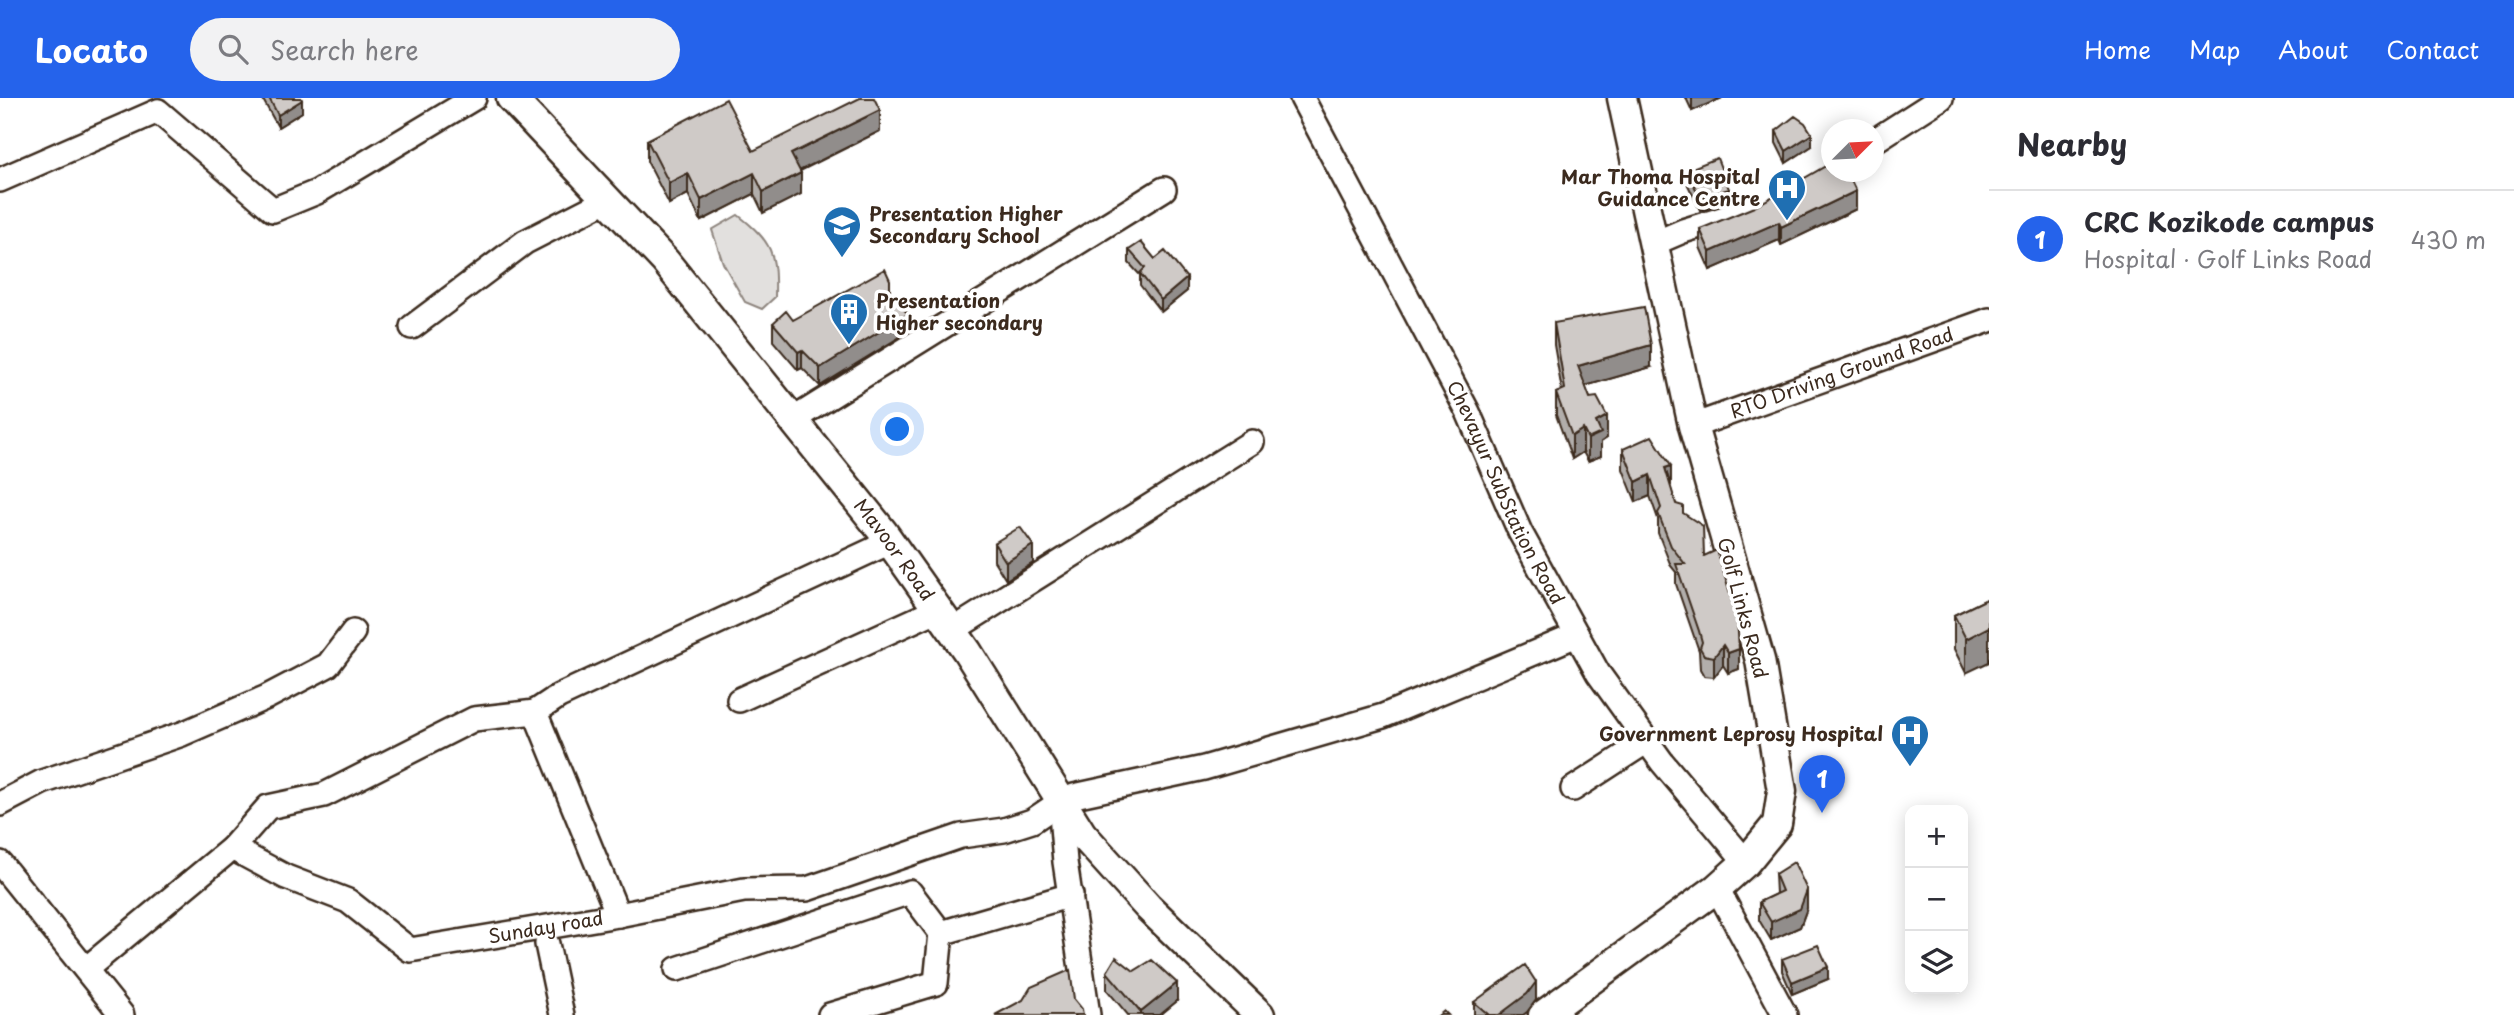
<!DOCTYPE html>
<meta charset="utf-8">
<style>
:root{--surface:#fff;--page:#f2f2f3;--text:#2b2b33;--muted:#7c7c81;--line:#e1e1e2;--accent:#2563eb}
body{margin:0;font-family:"Playpen Sans",sans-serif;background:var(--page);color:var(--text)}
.controls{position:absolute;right:21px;bottom:21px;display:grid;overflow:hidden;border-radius:14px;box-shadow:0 4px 18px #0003}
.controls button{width:63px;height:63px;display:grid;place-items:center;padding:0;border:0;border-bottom:2px solid var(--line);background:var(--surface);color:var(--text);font:35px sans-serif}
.compass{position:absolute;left:1821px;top:21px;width:63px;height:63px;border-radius:50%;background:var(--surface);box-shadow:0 4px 18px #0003;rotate:66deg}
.you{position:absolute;left:898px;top:332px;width:24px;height:24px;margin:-18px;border:5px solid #fff;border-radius:50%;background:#1a73e8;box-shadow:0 0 0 10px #1a73e833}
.badge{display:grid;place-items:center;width:46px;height:46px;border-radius:50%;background:var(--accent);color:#fff;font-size:23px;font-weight:700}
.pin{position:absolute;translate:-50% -58px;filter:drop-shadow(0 2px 4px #0008)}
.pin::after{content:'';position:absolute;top:37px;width:24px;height:21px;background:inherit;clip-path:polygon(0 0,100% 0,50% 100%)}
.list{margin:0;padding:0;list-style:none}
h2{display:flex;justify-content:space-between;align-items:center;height:91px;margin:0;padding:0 28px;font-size:30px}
h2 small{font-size:23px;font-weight:400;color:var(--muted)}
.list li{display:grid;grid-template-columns:46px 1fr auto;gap:21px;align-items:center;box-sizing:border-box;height:98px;padding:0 28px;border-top:2px solid var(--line)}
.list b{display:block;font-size:26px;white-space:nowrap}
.list p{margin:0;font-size:23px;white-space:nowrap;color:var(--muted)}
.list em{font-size:23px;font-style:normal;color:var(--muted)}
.icon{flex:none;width:38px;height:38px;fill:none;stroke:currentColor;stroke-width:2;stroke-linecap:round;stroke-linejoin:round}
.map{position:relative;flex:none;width:1989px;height:917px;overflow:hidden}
header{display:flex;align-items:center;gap:42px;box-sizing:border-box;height:98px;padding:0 35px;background:var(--accent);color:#fff}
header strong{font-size:33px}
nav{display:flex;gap:38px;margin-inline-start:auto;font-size:24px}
.search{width:490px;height:63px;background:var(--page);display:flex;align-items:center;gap:18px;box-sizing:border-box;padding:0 24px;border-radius:38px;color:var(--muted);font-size:26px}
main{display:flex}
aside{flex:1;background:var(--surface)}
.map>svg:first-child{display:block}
</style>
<header>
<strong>Locato</strong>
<div class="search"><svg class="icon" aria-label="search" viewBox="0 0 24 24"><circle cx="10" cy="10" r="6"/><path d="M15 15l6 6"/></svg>Search here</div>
<nav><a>Home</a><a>Map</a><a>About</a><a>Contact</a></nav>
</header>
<main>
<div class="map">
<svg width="1989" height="917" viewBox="0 0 1989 917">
<rect width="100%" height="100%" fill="#fff"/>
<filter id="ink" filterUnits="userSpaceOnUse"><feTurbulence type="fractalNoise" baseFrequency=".0143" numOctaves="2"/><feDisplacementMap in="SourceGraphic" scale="14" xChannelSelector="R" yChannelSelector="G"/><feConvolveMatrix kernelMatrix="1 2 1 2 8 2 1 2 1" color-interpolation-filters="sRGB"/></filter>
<g filter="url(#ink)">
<path fill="#e2e0de" stroke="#8e857e" stroke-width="2" d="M738 117C773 144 776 156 775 199L762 211 745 204 723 165 712 132Z"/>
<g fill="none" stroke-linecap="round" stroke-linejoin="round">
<defs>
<g id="minor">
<path id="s1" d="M1302 0 1468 314 1520 434 1598 575 1662 664 1746 764"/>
<path d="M1874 43 1941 0"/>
<path d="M0 82 158 13 273 112 317 94 474 0"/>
<path d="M1655 145 1683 133 1751 112"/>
<path d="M412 229 525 144 609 101"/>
<path d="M802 316 1164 91"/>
<path id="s2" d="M1693 328 1989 222"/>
<path d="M964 525 1252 344"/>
<path d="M739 602 939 511"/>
<path d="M1573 691 1647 643"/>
<path d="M1074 698 1204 670 1383 618 1577 537"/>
<path d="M0 706 42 684 182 636 267 599 328 567 353 534"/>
<path d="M232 750 268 709 324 697 474 621 535 614"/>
<path d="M0 765 122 917"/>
<path d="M1717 790 1785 917"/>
<path d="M618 817 535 614 559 598 890 444"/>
<path d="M547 846 562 917"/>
<path id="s3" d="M86 871 232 750 286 779 348 803 410 852 618 817 744 792 807 791 961 738 1004 732 1032 723 1060 704 1065 764 1088 917"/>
<path d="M677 871 910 794 941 835"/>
<path d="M830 917 936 885 941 835 1071 797"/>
</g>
<g id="major">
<path id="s4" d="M511 0 665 163 883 434 967 553 1082 736 1148 809 1260 917"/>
<path d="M1543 917 1717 790 1746 764 1777 726 1782 693 1760 562 1693 328 1622 0"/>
</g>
</defs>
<use href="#minor" stroke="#3b2a1e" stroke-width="28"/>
<use href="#major" stroke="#3b2a1e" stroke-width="33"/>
<use href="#minor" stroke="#fff" stroke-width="23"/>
<use href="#major" stroke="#fff" stroke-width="28"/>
</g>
<path fill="#b2aeab" stroke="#3b2a1e" stroke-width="2" d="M262 0H301L302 14 278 29Z
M1686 0H1722L1692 13Z
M880 33 800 73 801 96 763 115 754 96 701 123 688 96 669 106 647 63V42L753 53Z
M1776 33 1812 48 1786 65 1776 45Z
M1687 72 1729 103 1700 112 1687 85Z
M1856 111 1781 147 1779 142 1710 172 1700 149V131Z
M1129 152 1155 161 1187 193 1161 214 1140 187V177L1129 165Z
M890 195 908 234 820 288 802 270 798 272 773 243V225L793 222Z
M1554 225 1651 269 1585 288 1607 340 1601 344V358L1588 363 1583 354 1572 361 1556 317V295L1562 293 1554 247Z
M1623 351 1670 388 1676 406 1683 415 1704 458 1739 571 1728 575 1723 567 1714 579 1704 578 1700 571 1699 553 1676 486V474L1671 468 1658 435V421L1650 398 1636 404 1623 371Z
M994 445 1033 465 1006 482 994 463Z
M1989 500 1966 575 1954 551V517Z
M1775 776 1807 810 1800 829 1771 842 1759 822V804L1776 796Z
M1782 861 1828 881 1792 896 1782 873Z
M1107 874 1177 903 1160 917H1128L1107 892Z
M1536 902 1527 914 1523 917H1474V904Z"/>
<path fill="#918d8b" stroke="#3b2a1e" stroke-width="2" d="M1692 0H1722L1692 13Z
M302 2V14L278 29V17Z
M880 12V33L791 77V56Z
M1812 36V48L1786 65V53Z
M688 75V96L669 106V85Z
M754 75V96L701 123V102Z
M801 75V96L763 115V94Z
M1729 91V103L1700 112V100Z
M1856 93V111L1781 147V129Z
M1779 124V142L1710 172V154Z
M1187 180V193L1161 214V202Z
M908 216V234L820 288V270Z
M1651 247V269L1578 290V268Z
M802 252V270L798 272V254Z
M1607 318V340L1601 344V358L1588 363V341L1596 324Z
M1583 331V354L1572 361V338Z
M1671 368V388L1665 370Z
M1650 377V398L1636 404V384Z
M1033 447V465L1006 482V464Z
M1989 529V564L1966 575V541Z
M1723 547V567L1714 579V559Z
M1739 551V571L1728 575V555Z
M1807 792V810L1800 829 1771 842V824Z
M1828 869V881L1792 896V884Z
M1536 884V902L1527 914 1523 917H1499Z
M1177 885V903L1160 917H1141V914Z"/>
<path fill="#cfcac7" stroke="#3b2a1e" stroke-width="2" d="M269 0H301L302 2 278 17Z
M860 0H874L880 12 791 56 801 75 763 94 754 75 701 102 688 75 669 85 647 42 726 1 753 53Z
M1795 18 1805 25 1812 36 1786 53 1776 33Z
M1717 60 1729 91 1700 100 1687 72Z
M1831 65V74H1847L1856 93 1781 129 1779 124 1710 154 1700 131 1754 109Z
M1141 144 1155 161 1165 153 1187 180 1161 202 1140 175 1145 170 1129 152Z
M885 171 890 182V195L908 216 820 270 802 252 798 254 773 225 786 213 793 222Z
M1644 209 1651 247 1578 268 1590 300 1597 299 1607 318 1596 324 1601 335 1588 341 1583 331 1572 338 1556 295 1565 291 1554 225Z
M1652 338 1671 368 1665 370 1676 406 1683 408V415L1703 428 1704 458 1717 452 1737 520 1739 551 1728 555 1723 547 1714 559 1704 557 1700 550 1702 544 1699 533 1676 466H1685L1671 448 1658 415 1661 410 1650 377 1636 384 1623 351Z
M1020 429 1033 447 1006 464 994 445Z
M1989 500V529L1966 541 1954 517Z
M1794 764 1807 792 1800 811 1771 824 1759 804 1782 793 1775 776Z
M1818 847 1828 869 1792 884 1782 861Z
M1116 859 1134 873 1152 862 1177 885 1141 914 1107 874Z
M1525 867 1536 884 1527 896 1499 917H1489L1474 904Z
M1070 872 1074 901 1082 911 1083 917H995L1023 902 1031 889Z
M1444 913 1448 917H1439Z"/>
</g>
<defs>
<symbol id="hospital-pin" viewBox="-11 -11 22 30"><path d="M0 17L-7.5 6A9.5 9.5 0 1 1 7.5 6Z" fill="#1f6fb2" stroke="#fff"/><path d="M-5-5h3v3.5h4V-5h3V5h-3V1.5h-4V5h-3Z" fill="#fff"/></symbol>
<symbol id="school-pin" viewBox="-11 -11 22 30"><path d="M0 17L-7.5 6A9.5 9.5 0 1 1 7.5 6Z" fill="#1f6fb2" stroke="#fff"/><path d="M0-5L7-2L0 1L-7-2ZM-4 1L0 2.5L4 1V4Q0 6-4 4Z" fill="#fff"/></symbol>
<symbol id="building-pin" viewBox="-11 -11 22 30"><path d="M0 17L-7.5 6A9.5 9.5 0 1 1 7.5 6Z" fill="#1f6fb2" stroke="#fff"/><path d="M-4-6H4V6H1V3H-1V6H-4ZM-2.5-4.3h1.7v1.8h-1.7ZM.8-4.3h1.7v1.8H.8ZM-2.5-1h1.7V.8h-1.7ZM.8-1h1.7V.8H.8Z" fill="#fff"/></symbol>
</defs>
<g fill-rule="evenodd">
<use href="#hospital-pin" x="1765" y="68" width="44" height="60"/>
<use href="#school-pin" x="820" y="105" width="44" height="60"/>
<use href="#building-pin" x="827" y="192" width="44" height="60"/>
<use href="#hospital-pin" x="1888" y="614" width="44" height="60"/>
</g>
<g text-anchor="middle" stroke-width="7" stroke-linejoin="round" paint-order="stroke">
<g font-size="19" font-weight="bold" fill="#3b2a1e" stroke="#fff" text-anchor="end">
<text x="1760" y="86">Mar Thoma Hospital<tspan x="1760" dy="22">Guidance Centre</tspan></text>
<text x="869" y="123" text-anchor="start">Presentation Higher<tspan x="869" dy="22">Secondary School</tspan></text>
<text x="876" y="210" text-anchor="start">Presentation<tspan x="876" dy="22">Higher secondary</tspan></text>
<text x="1883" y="643">Government Leprosy Hospital</text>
</g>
<g font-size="19" fill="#3b2a1e" stroke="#fff">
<text dy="7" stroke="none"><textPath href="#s2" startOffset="158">RTO Driving Ground Road</textPath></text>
<text dy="7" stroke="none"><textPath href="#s1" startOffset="444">Chevayur SubStation Road</textPath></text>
<text dy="7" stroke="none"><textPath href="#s4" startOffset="593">Mavoor Road</textPath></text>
<text transform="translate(1743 510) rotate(75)" y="7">Golf Links Road</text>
<text dy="7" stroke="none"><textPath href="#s3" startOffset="534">Sunday road</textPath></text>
</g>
</g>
</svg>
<div class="controls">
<button>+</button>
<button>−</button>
<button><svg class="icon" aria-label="layers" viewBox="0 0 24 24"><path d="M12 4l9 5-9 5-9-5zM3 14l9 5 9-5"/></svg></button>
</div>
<svg class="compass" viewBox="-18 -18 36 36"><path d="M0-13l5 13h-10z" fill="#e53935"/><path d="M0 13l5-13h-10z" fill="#7c7c81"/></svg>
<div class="you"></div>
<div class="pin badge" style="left:1822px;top:715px">1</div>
</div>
<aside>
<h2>Nearby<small></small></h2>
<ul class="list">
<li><span class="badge">1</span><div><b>CRC Kozikode campus</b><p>Hospital · Golf Links Road</p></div><em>430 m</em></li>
</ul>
</aside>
</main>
